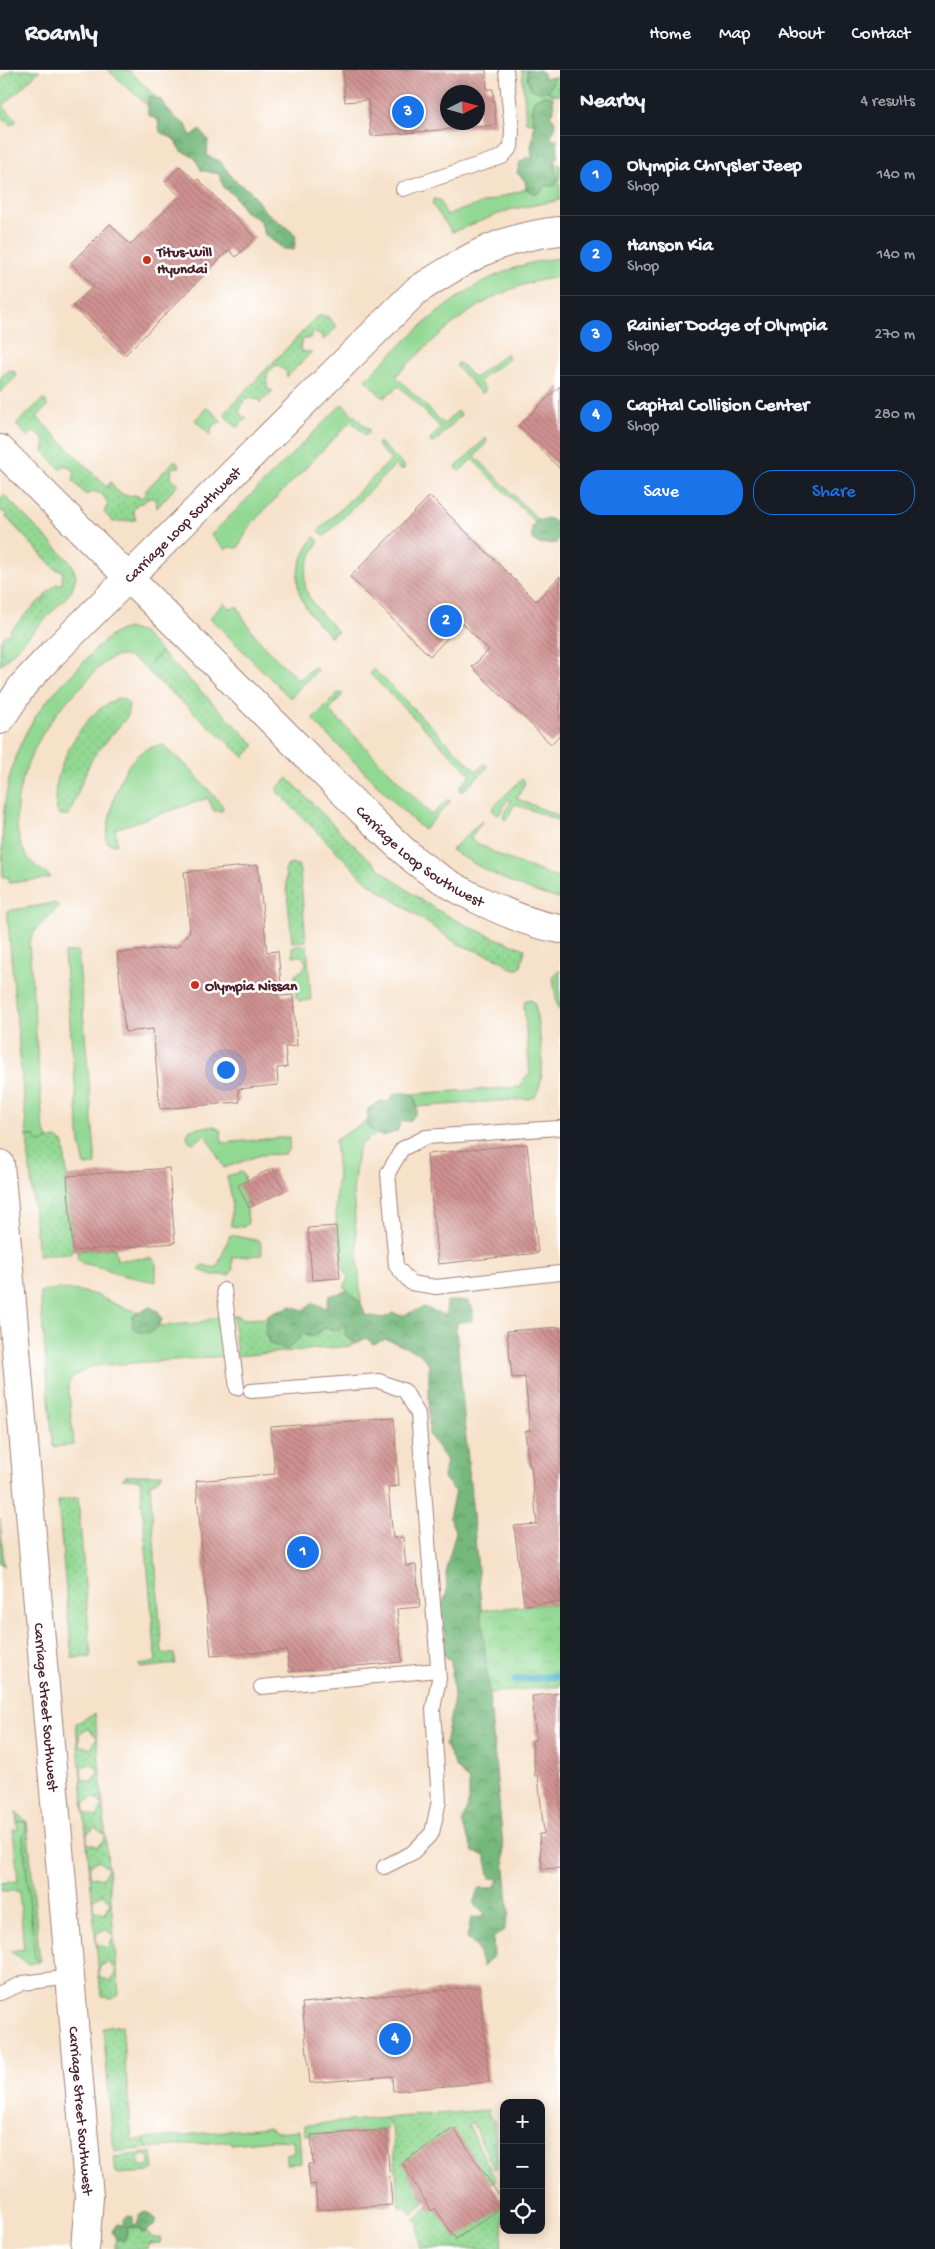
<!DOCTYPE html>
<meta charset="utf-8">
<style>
:root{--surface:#171b24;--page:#242831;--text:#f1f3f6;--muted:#9ea1a6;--line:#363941;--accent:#1a73e8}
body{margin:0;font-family:"Gochi Hand",sans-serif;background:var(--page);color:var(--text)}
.controls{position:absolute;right:15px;bottom:15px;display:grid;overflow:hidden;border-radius:10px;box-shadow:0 2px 12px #0003}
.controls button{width:45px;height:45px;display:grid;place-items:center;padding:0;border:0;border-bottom:1px solid var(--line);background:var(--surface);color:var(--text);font:25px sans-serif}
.compass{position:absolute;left:440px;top:15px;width:45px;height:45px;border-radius:50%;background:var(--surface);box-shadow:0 2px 12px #0003;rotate:85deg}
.you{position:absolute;left:225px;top:999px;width:18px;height:18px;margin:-12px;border:4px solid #fff;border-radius:50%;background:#1a73e8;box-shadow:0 0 0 8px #1a73e833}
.badge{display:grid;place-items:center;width:32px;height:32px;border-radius:50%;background:var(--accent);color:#fff;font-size:16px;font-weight:700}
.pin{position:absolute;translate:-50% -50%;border:2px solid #fff;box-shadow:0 1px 5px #0006}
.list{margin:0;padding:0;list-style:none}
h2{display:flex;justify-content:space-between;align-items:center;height:65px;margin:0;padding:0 20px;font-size:21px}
h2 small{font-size:16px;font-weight:400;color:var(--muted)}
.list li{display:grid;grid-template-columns:32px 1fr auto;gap:15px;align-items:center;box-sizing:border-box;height:80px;padding:0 20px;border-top:1px solid var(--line)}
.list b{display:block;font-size:19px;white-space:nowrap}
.list p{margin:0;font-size:16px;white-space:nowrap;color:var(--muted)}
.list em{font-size:16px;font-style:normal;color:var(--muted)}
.actions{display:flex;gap:10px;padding:15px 20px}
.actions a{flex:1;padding:11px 0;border:1px solid var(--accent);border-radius:20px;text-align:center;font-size:18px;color:var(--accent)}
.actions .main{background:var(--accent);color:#fff}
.icon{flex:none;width:28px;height:28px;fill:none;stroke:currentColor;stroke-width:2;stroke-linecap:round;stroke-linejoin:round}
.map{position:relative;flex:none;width:560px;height:2179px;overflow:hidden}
header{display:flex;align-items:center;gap:30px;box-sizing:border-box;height:70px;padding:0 25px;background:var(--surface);border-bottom:1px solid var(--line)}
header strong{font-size:24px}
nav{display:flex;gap:28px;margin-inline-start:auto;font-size:18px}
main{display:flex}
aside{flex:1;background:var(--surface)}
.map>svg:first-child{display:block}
</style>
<header>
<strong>Roamly</strong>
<nav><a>Home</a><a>Map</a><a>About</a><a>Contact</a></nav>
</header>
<main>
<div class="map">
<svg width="560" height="2179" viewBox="0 0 560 2179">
<defs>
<pattern id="grass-dots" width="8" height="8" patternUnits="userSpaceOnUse" patternTransform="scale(1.25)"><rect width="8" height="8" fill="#91d892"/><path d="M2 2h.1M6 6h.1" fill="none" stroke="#7fb97e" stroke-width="1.8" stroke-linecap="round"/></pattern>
<pattern id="forest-crowns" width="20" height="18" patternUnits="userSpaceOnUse" patternTransform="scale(1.25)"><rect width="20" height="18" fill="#74b87c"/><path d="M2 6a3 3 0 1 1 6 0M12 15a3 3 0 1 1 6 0" fill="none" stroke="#619566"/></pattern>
<pattern id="park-crowns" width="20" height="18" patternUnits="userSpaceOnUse" patternTransform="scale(1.25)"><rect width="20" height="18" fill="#91d892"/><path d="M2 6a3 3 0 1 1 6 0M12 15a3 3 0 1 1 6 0" fill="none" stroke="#7fb97e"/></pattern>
<pattern id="building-back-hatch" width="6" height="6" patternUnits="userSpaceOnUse" patternTransform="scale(1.25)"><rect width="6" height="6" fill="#d09291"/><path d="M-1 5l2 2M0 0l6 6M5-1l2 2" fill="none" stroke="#ab7777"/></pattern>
</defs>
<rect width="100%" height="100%" fill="#fff"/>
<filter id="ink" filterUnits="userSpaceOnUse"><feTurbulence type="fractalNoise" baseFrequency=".02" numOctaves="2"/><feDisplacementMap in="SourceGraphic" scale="10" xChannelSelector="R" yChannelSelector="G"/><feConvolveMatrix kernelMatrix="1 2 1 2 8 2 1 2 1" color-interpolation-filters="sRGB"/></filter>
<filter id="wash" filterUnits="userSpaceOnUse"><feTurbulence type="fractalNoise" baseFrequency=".0096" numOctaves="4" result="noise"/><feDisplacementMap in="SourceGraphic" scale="20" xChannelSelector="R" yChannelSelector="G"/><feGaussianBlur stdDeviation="1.12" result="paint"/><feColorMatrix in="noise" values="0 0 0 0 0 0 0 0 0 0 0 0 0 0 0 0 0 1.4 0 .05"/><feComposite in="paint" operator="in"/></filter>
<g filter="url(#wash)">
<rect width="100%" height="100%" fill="#f6e1c9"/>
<path fill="url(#grass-dots)" stroke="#6e7c5e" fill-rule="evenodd" d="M10 0H40L3 36 16 49V52L10 55 0 46V10Z
M555 7H560V25H553L549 21Z
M321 245 328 247 337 257 323 270V266L313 262 310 268 302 270 300 281 312 282 287 307 286 301 276 295 267 304V319L273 321 260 333 261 330 245 328 239 342 244 348 247 347 237 358 223 344 316 248Z
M9 300 15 302 16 307 0 323V308Z
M42 330 46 331 47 337 37 347 107 417 111 412C116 423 123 427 135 425L141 428 147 423 145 421 175 390 180 397H174L171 401 172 410 179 413 157 438 156 430 149 427 143 433 137 434 133 440 136 450 113 452 104 442 108 434 103 425 93 421 86 425 73 411 75 402 68 396H62L61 400 43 381 45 372 41 365 32 362 28 367 16 354Z
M4 425 72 494 76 506 72 521 0 596V571L6 564 10 565V560L41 529H45V525L56 514H62L63 500H56L6 447 7 443 0 441V428Z
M161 582 255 675 244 687 145 599Z
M118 628 124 629 129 634 127 647 93 687 88 697 69 745H59C45 718 72 665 92 646 100 638 108 633 118 628Z
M288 708C327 748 366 792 413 824 447 849 486 865 525 879L521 896 518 899C510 899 506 896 502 890L458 874 366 811 278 723 277 718Z
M293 794 298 795 300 801 306 871 292 872 285 800 288 795Z
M27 1066H34L47 1071 48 1069 57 1068 64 1074 73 1178 70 1184 38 1186Z
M233 1245H237L245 1249 268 1248 265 1263 304 1264 313 1267 324 1258 339 1260 345 1256 346 1267 357 1273 351 1276 237 1286Z
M163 1404 155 1412 150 1414 162 1583 174 1584 176 1594 141 1598 139 1595 156 1592 140 1410 122 1409 126 1406Z
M78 1427 91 1587 72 1588 58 1431Z
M0 1448 4 1496 0 1493Z
M95 1644 119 1924 113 1928 101 1927 76 1653ZM88 1659 97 1667 91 1679 79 1675V1664ZM91 1693 99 1701 93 1712 82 1709 81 1698ZM94 1727 103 1735 97 1747 85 1743 84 1733ZM96 1757 105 1766 99 1777 87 1773V1763ZM99 1790 108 1798 102 1809 90 1806V1795ZM102 1824 111 1832 105 1844 93 1840V1829ZM105 1859 114 1866 108 1878 96 1874V1864ZM108 1892 116 1900 111 1911 99 1907V1897Z
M16 1743 27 1752 40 1892 35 1888 23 1766 26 1760V1752H17Z
M122 1955 132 2071 145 2069V2074L149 2078 114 2082 103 1958Z
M488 2040 489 2046 494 2050 498 2098 494 2099 472 2052 468 2054 496 2111 491 2114 424 2121 420 2124 425 2131 412 2145 408 2140 399 2137 392 2056 385 2048Z
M152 2082 154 2099 151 2102 116 2104 114 2087ZM144 2085 150 2087 149 2096H140L138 2088Z
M428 2136 431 2141 435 2138 456 2168 504 2136 501 2179H420L418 2154 414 2150Z
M126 2157 142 2159V2163L146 2162 153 2168 161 2167 160 2173 148 2174V2179H115L116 2169H124L128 2162Z"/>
<path fill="url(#forest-crowns)" stroke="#5f6c54" d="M527 0H540L543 3 544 8 555 7 549 21 540 22 530 19 527 8Z
M148 25 161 30 173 46 186 55 191 66 200 60 208 70 207 86 220 91 234 110 250 121 265 141 296 165 294 180 284 179 265 165 260 150 244 141 234 125 224 118 219 104 201 100 195 88 180 80 174 69 160 62 158 50 148 45Z
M545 25 553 28 554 41 550 45C558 53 556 58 550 67L557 70 558 86 555 90 558 110 555 117 536 124 526 119 525 111 517 103 520 92 527 87 532 90 531 76 533 69 534 50 531 40 534 30Z
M548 448 559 454 560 466 556 473 539 474 532 469V458L535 452Z
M396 1023H407L416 1028 417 1042 410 1051H401L397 1061C375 1072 366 1062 368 1039L380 1031 390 1032V1028Z
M349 1220 361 1233 365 1245 383 1248 394 1243 402 1246 424 1237 446 1246 447 1231H468L473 1240 472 1251 458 1252 456 1258 509 1843 504 1860 493 1868 494 1885 483 1897 477 1878 467 1868 471 1848 486 1846 473 1833 479 1818H493L500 1809 490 1808 485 1786 473 1782 462 1753 469 1731V1712L456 1697 445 1674 454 1628 451 1591 439 1580 446 1564 439 1544 447 1522 446 1499 456 1462 449 1448 455 1421 443 1407 446 1389 429 1365V1294L419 1283 386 1269 373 1274 366 1268 357 1273 346 1267 345 1256 339 1260 324 1258 312 1267 304 1264 287 1280 270 1274 265 1263 268 1245 291 1236 303 1240 313 1233 326 1238 329 1226Z
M150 1237 158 1241 162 1250 154 1262 142 1264 132 1259 133 1246Z
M147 2142 156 2149 154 2156 142 2163 141 2159 127 2157 128 2162 124 2170 116 2169 112 2161 117 2154 124 2155 123 2151 128 2146 133 2147V2156L137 2155 140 2144Z"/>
<path fill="url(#park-crowns)" stroke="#6e7c5e" d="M560 1533V1616L489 1623 481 1540Z"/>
<path fill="#91d892" stroke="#6e7c5e" d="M108 0H129L157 28 148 26V36Z
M522 0H527V8L531 19 540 22 549 21 553 28 544 25 534 30 531 40 533 53 526 52Z
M560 94V130L509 140 452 162 432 134 434 129 440 130 446 145 526 119 536 124 543 120 544 116H555L558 110 555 97Z
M560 188V207C490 215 443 259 396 306L444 354 456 342 460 343 461 345 434 373H431L430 369 441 358 399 316 383 328 365 310C421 255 477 196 560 188Z
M507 283 509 289 488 303 479 312 486 320 484 322 481 323 456 296 458 293 461 294 474 308Z
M342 334 369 360 368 364 365 365 351 351 251 454 238 478 229 477 226 480 211 465Z
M207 337 222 351 212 356 210 365 195 350Z
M486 368 487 372 475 386 539 450 535 452 472 389 460 401 456 399V397Z
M379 372 404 395V399L400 400 395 395 324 467 318 461 391 390 377 375Z
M314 467 319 471C292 516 306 527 338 562L332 564V568C298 534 284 511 314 467Z
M224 533 229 538 238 537C251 567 276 588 299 610L314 597 316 598 317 601 290 628 210 548Z
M127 558 143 563 161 582 145 599C138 590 124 582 112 588 100 594 90 607 81 617 72 626 61 636 53 648 28 682 1 746 27 786 32 795 41 800 50 806V808L9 813V807H3C0 740 5 678 52 625 61 615 71 605 81 595 94 581 108 563 127 558Z
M374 599 476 701 484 694 487 695V698L463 721H460V717L471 705 369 603Z
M338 623 343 624 329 640 432 745 447 730 451 731 424 760 404 742 312 649Z
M163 675 190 699 221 734 223 737 222 741H214L208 728 115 759 117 773 115 775 108 773 106 769C111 737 120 677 163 675Z
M522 709 525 712 517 729 560 746V751L515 734 507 749H504L503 746 511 731 508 729 499 745 493 741V737Z
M482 751 470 769 503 787 560 809V829C521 820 485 801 451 780Z
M55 833 59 836C49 849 34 856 29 873L43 1056 48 1069 42 1073 37 1071 34 1066H27L7 841Z
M307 875 311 930 299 931 296 928 295 905 303 900 306 893 302 886H293L292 877Z
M78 881 96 1095 85 1096 80 1073 64 883Z
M560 900V941L557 936 553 906Z
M530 929 534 932 536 939C539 966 549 1002 535 1027L528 1029 417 1037 416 1028 409 1024 521 1017 523 1009 530 1005 524 937 525 931Z
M367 1051 370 1060 377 1064 362 1073 358 1080 353 1120 361 1233 344 1217 348 1208 343 1197 336 1156V1121L338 1106 335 1070Z
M214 1056 221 1061 222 1073 289 1067V1080L284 1084 260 1085 224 1098 206 1065 193 1073 189 1071 187 1066 190 1059Z
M241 1102 244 1106 248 1153 244 1157 231 1156 232 1131 227 1106Z
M230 1165 260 1171 262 1185 232 1187 233 1200 229 1205H213L199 1200 202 1195 217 1198Z
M115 1178 117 1190 152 1188 156 1192V1212L121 1205 104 1198 82 1193 77 1187 78 1181Z
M57 1219C71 1220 85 1221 98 1226 113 1233 122 1239 139 1241L133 1246 132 1258C142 1264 150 1266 158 1256L198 1253 220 1246 222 1250 226 1286 93 1296 72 1307 68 1314 74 1375 53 1377 40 1222Z
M17 1752H26V1760L23 1766 35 1888 40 1892 27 1894 10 1881 24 1879 19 1821H0V1813L18 1811 13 1760H18Z
M385 2048 390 2053 386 2060 305 2065V2055Z
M268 2057 277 2062 299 2060 301 2093 286 2094V2084L294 2083 293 2071 272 2070 232 2074 230 2071 149 2078 145 2074V2069L153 2068Z"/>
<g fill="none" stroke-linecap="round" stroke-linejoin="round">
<path stroke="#50b4cf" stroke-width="7" d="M515 1610 560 1606"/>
</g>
<g id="blocks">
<path fill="url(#building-back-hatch)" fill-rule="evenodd" d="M343 0H486L487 19H493L496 55 371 66 368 30 345 32ZM448 22H478V52H448Z
M180 96 196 111 198 109 255 168 236 187 229 180 124 286 73 236 94 216 71 193 110 154 130 175 180 126 165 112Z
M560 316V399L518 356Z
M430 426 536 531 560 506V665L551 674 472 597 489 580 462 553 430 586 350 507Z
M258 795 267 882 278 881 282 926 293 925 297 976 285 977 287 997 277 998 278 1015 238 1019 240 1032 160 1039 153 959 125 962 117 883 177 877 190 861 184 802Z
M527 1074 538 1183 438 1194 427 1084Z
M169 1098 175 1173 73 1181 67 1106Z
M273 1098 284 1121 249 1138 238 1115Z
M336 1156 340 1208 312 1210 308 1158Z
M560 1257V1532L524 1535 514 1456 537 1454 531 1396H529L525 1361 530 1360 525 1307 512 1308 507 1261Z
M394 1348 399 1416 388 1417 393 1468 403 1467 406 1496 416 1495 420 1537 397 1539 402 1592 289 1602 287 1580 211 1586 196 1411 275 1404 271 1357Z
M560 1623V1798L542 1799 539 1764H544L538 1706H535L532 1670H536L532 1626Z
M480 1917 489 2012 393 2021 392 2006 310 2013 302 1933Z
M454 2058 504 2133V2136L456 2169 435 2138 431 2141 402 2093Z
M386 2060 392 2135 317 2140 315 2114 310 2115 308 2094H313L311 2065Z"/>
</g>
</g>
<g filter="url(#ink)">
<use href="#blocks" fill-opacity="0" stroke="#a0807a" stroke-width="1"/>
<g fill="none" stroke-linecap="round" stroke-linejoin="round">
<defs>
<path id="service" d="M403 119 502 87 511 77 512 60 506 0
M559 1058 426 1067 402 1079 388 1103 396 1196 411 1213 436 1217 560 1203
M224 1220 237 1318
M251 1321 379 1311 405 1321 418 1344 439 1609 433 1639 439 1731 432 1763 412 1783 384 1797
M261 1617 438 1600
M0 1923 23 1913 70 1907"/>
<g id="minor">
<path id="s1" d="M0 379 361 740C379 757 397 776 417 792 451 819 517 852 560 859"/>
<path id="s2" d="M0 650 23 615 52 584 416 221C465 189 500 167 560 161"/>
<path id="s3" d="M0 1094 89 2127 85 2179"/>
</g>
</defs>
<use href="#service" stroke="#a0807a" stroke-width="16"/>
<use href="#minor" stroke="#a0807a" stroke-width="30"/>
<use href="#service" stroke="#fff" stroke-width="14"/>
<use href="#minor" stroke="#fff" stroke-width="28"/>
</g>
</g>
<g fill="#c8321e" stroke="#fff" stroke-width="2">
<circle cx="147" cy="190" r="5"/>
<circle cx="195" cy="915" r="5"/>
</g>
<g text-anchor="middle" stroke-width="5" stroke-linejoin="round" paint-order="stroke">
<g font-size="15" font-weight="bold" fill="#4a1f2b" stroke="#fff" text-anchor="start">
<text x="157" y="186">Titus-Will<tspan x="157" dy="17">Hyundai</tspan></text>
<text x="205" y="920">Olympia Nissan</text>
</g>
<g font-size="15" fill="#4a1f2b" stroke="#fff">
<text dy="5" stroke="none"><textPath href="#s2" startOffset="268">Carriage Loop Southwest</textPath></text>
<text dy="5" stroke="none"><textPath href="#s1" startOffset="586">Carriage Loop Southwest</textPath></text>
<text dy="5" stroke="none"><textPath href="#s3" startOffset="545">Carriage Street Southwest</textPath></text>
<text dy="5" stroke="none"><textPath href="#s3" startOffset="950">Carriage Street Southwest</textPath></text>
</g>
</g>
</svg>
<div class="controls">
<button>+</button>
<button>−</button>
<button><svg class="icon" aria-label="locate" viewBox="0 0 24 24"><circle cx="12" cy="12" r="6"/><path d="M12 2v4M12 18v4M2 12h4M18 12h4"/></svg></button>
</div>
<svg class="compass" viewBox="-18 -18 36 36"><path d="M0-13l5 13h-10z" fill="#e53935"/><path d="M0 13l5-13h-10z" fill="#9ea1a6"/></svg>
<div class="you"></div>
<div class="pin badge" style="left:303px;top:1482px">1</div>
<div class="pin badge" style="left:446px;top:551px">2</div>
<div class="pin badge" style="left:408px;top:42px">3</div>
<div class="pin badge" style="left:395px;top:1969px">4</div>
</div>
<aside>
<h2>Nearby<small>4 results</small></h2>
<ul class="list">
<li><span class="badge">1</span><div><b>Olympia Chrysler Jeep</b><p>Shop</p></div><em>140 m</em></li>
<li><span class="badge">2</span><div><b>Hanson Kia</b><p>Shop</p></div><em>140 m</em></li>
<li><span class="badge">3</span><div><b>Rainier Dodge of Olympia</b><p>Shop</p></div><em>270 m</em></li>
<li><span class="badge">4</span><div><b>Capital Collision Center</b><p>Shop</p></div><em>280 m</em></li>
</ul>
<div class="actions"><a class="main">Save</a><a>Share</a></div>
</aside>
</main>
